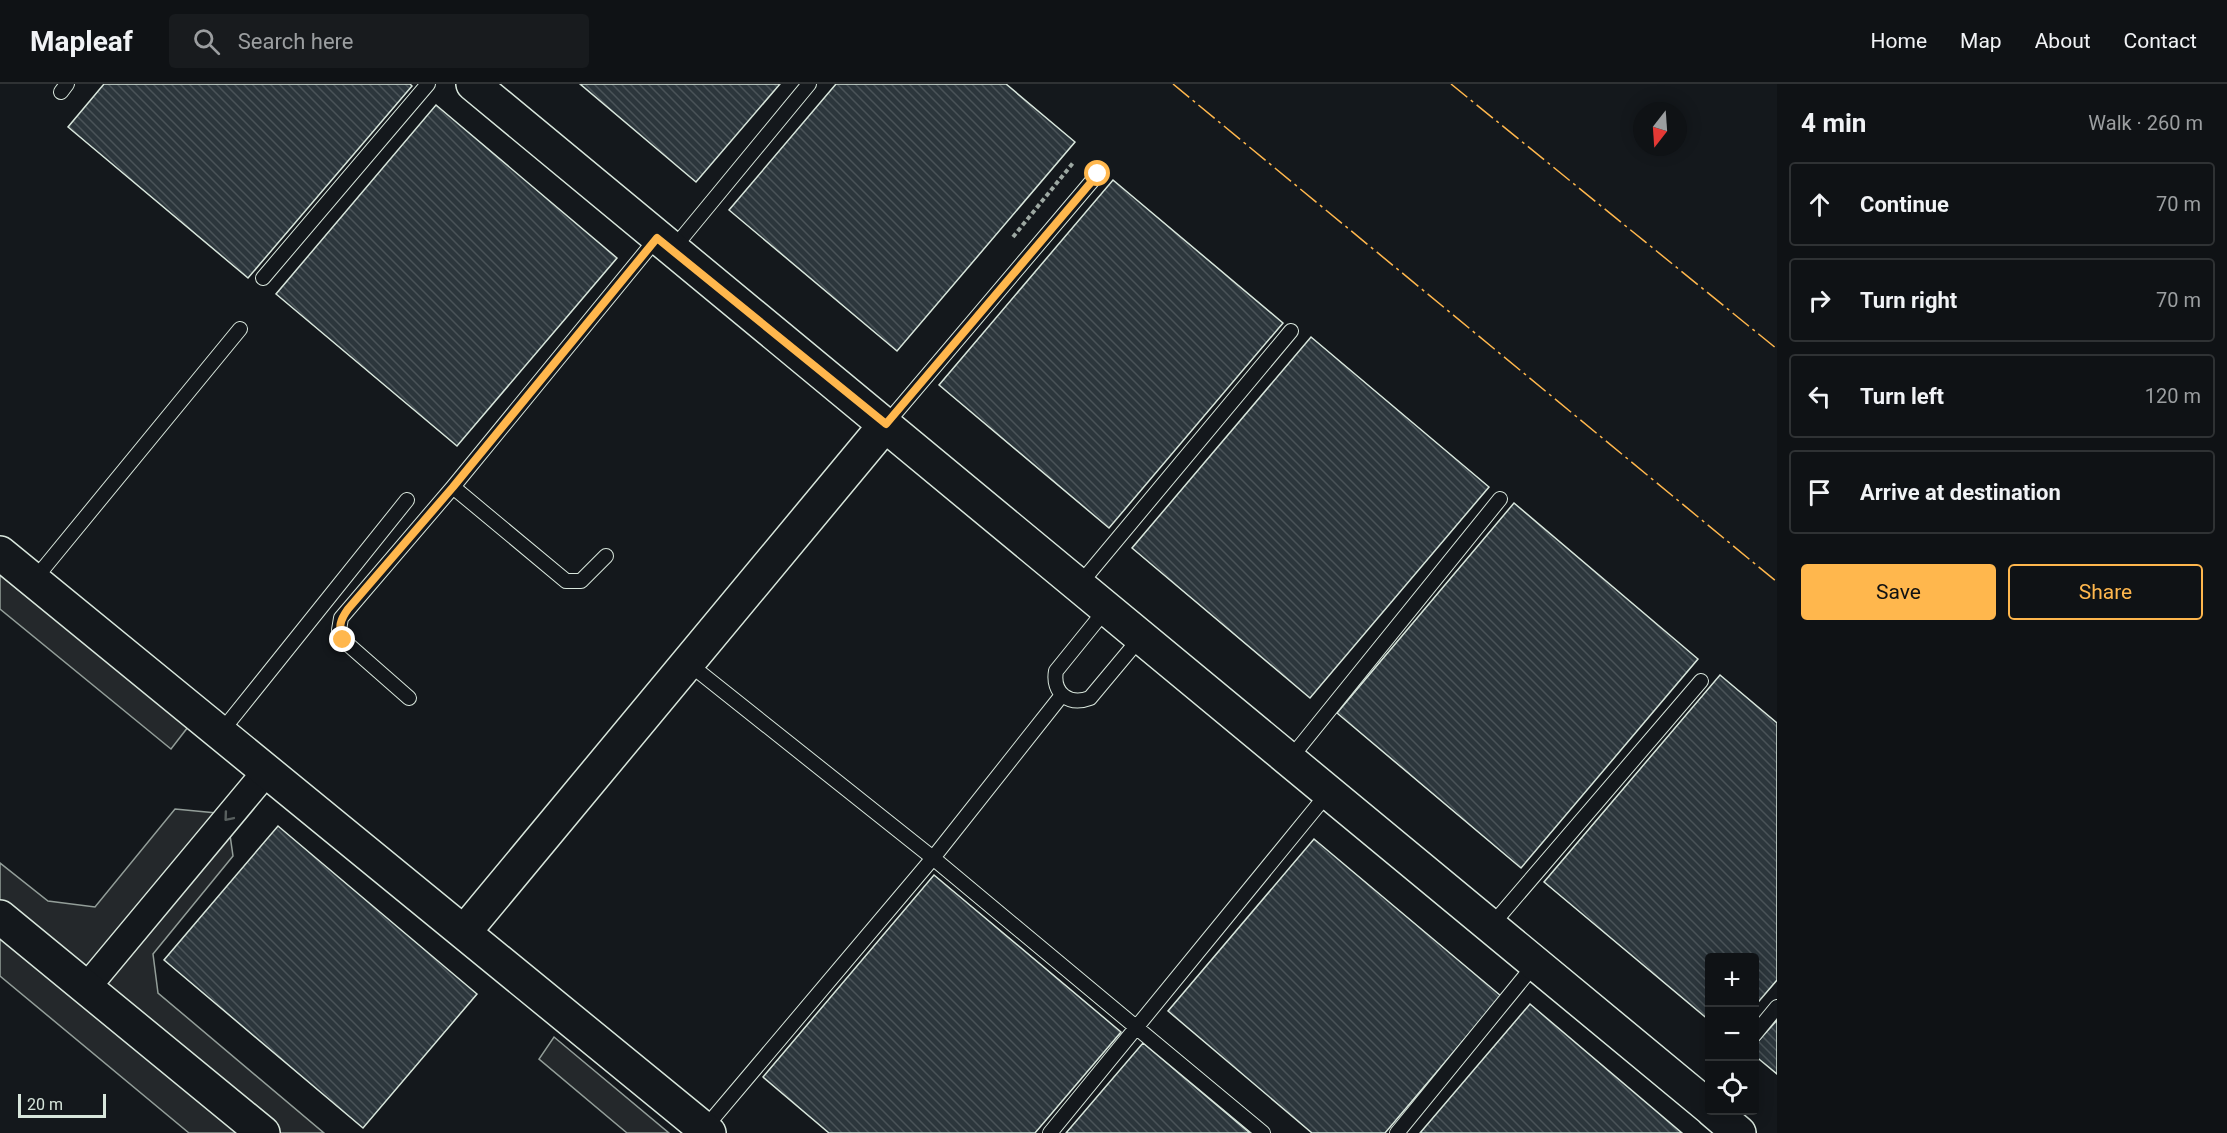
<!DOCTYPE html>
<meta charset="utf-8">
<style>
:root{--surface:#0f1215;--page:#181b1e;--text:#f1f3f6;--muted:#9b9ea0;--line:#2f3234;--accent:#ffb74d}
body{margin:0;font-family:Roboto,sans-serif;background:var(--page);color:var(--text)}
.controls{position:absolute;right:18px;bottom:18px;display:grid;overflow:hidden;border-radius:6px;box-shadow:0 3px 15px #0003}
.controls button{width:54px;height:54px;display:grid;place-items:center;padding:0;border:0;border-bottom:2px solid var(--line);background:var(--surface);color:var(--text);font:30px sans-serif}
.compass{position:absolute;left:1633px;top:18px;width:54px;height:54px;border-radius:50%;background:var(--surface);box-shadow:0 3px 15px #0003;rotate:197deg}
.scale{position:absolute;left:18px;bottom:15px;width:88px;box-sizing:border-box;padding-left:6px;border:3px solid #d8e6dc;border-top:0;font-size:16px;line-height:21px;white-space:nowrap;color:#d8e6dc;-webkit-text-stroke:4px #14181c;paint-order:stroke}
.stop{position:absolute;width:18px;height:18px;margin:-14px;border:4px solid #ffb74d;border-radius:50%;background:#fff}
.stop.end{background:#ffb74d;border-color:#fff;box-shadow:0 2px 6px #0008}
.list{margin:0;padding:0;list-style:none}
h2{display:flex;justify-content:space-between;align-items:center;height:78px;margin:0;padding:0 24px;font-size:26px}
h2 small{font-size:20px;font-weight:400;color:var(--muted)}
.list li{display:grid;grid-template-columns:39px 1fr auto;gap:18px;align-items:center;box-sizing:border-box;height:84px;margin:0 12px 12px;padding:0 12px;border:2px solid var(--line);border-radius:6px}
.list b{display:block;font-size:22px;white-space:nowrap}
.list em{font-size:20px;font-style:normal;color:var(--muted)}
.actions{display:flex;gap:12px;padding:18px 24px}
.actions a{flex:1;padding:14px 0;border:2px solid var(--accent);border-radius:6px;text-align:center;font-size:21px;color:var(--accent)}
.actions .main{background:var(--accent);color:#111}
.icon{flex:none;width:33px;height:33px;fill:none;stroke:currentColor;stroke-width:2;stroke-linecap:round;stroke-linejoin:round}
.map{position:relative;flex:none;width:1777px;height:1049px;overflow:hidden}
header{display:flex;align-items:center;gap:36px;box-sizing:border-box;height:84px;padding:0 30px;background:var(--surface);border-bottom:2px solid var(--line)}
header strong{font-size:28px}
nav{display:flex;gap:33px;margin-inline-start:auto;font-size:21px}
.search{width:420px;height:54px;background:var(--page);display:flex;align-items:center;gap:15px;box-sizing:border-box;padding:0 21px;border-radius:6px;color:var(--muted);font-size:22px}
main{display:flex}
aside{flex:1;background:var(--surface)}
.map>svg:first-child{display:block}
</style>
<header>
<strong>Mapleaf</strong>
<div class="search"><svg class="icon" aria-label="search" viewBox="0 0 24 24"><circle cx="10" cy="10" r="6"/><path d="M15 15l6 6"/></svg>Search here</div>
<nav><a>Home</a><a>Map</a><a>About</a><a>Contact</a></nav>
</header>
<main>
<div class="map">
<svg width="1777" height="1049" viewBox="0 0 1777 1049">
<defs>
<pattern id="building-back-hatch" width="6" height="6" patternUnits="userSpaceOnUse" patternTransform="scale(1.5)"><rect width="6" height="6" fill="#2c363c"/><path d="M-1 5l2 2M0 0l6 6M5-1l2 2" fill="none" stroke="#4a5358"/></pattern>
</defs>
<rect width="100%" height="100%" fill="#14181c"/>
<path fill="#24282b" stroke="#939e99" stroke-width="1.5" d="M0 491 188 643 171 665 0 525Z
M175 725 227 730 233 772 153 870 158 909 324 1049H189L0 892V779L48 817 95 823Z
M554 953 669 1049H627L539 975Z"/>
<path fill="url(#building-back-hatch)" stroke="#d8e6dc" stroke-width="1.5" d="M104 0H410L412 2 248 194 68 43Z
M580 0H780L696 98Z
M836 0H1006L1075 58 897 267 729 126Z
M436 21 617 174 457 362 276 210Z
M1113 96 1283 239 1109 444 939 301Z
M1311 253 1489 403 1310 614 1132 464Z
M1514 419 1698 575 1521 784 1337 629Z
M1720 591 1777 639V896L1754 923V874H1710V937L1544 798Z
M278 742 477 910 363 1044 164 876Z
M1314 755 1501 912 1385 1049H1312L1168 927Z
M934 791 1121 948 1035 1049H829L763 993Z
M1530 920 1682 1049H1420Z
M1777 936V990L1754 971V962Z
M1143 959 1250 1049H1066Z"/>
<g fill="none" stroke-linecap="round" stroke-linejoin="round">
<defs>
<path id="service" d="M61 8 67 0
M672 166 809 0
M263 194 428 0
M886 340 1098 90
M453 403 566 497H581L606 472
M34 496 240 245
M1079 501 1291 247
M1107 524 1056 587C1052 609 1069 622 1090 614L1141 553
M688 579 933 774 1263 1049
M409 614 343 556 339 546 341 534 453 403 657 154
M221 648 407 416
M1289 676 1500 415
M1490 843 1701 597
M1754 951 1777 923
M704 1045 933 774 1062 611
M1050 1049 1328 709
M1397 1049 1535 880"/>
<path id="minor" d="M86 904 266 688"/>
<path id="tertiary" d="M473 0 1710 1024
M0 469 709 1049
M0 833 263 1049
M465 847 886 340
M1712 1026 1739 1049"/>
</defs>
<use href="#service" stroke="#d8e6dc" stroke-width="16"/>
<use href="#minor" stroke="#d8e6dc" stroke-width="30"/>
<use href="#tertiary" stroke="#d8e6dc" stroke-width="36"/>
<path stroke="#9da8a2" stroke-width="4" stroke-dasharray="4.5 3" stroke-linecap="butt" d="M1013 153 1073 79"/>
<use href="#service" stroke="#14181c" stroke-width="14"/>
<use href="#minor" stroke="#14181c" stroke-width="27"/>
<use href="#tertiary" stroke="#14181c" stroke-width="33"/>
<path stroke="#ffb74d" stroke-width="1.5" stroke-dasharray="21 4.5 3 4.5" stroke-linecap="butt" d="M1173 0 1777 498
M1451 0 1777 265"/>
</g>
<defs><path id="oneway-chevron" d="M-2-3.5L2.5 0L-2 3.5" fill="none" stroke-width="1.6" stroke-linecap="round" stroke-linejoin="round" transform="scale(1.5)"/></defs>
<use stroke="#59605f" href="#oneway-chevron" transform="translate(228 733) rotate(130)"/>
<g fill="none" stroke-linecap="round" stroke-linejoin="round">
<path stroke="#ffb74d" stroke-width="8" d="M343 556C338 543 340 536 348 525L453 403 657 154 886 340 1098 90"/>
</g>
</svg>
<div class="controls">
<button>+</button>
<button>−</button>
<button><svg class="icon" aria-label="locate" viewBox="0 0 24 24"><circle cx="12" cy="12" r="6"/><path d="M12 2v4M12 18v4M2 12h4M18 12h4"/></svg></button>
</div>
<svg class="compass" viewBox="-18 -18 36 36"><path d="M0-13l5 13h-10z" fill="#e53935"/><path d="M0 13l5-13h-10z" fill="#9b9ea0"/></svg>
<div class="scale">20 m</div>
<div class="stop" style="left:1098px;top:90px"></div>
<div class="stop end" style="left:343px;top:556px"></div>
</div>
<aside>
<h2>4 min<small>Walk · 260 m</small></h2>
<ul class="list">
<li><svg class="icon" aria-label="ahead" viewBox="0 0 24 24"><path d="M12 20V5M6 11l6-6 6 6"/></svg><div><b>Continue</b></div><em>70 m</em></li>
<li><svg class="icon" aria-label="right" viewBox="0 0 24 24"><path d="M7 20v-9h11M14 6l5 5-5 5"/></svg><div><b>Turn right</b></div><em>70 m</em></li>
<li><svg class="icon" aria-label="left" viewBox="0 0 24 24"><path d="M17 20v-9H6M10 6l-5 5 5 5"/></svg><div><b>Turn left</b></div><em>120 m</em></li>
<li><svg class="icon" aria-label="arrive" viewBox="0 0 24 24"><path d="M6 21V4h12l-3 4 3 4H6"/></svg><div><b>Arrive at destination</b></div></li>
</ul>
<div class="actions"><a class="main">Save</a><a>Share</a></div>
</aside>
</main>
